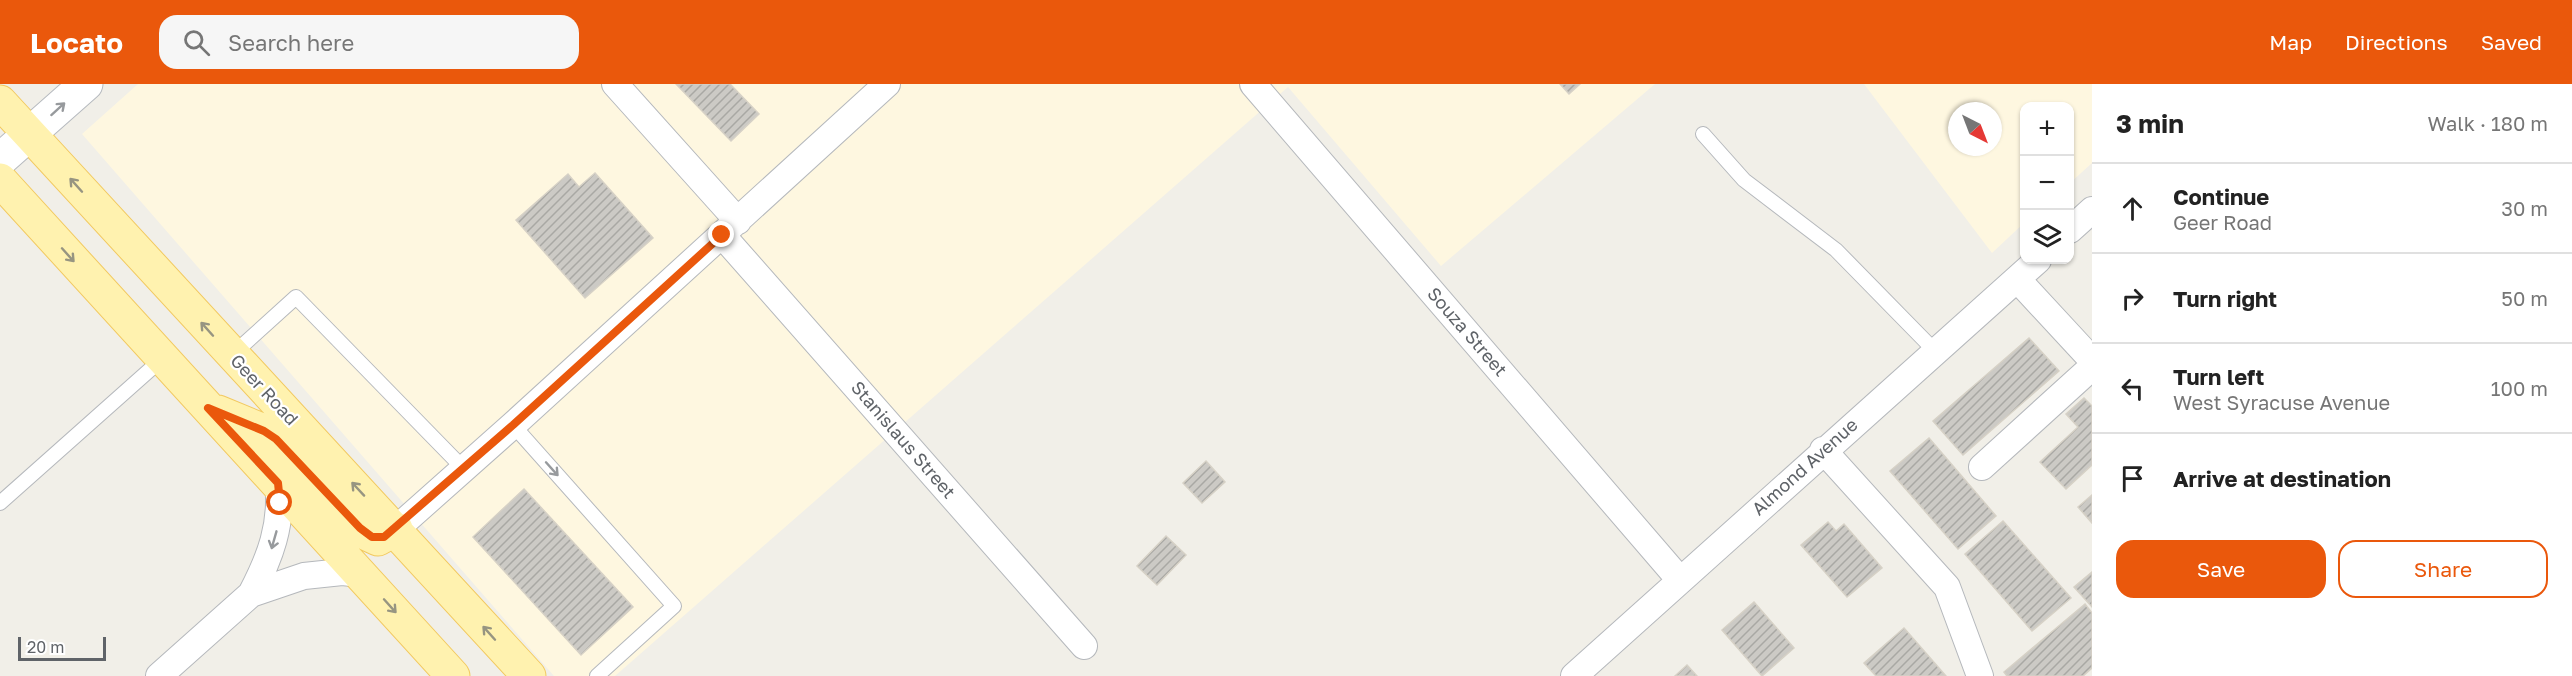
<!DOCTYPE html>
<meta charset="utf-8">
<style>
:root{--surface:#fff;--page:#f6f6f6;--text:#222;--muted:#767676;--line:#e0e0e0;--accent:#ea580c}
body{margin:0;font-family:"Golos Text",sans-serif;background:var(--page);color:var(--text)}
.controls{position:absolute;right:18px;top:18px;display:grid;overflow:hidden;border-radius:12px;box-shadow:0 2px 4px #0004}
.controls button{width:54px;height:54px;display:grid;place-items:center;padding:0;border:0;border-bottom:2px solid var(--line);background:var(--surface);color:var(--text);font:30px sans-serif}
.compass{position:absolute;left:1948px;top:18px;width:54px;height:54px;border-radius:50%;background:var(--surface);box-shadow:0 2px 4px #0004;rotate:138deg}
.scale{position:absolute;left:18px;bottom:15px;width:88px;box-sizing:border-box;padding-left:6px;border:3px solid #5f6368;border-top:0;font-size:16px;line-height:21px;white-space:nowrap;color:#5f6368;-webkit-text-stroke:4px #fff;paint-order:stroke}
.stop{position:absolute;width:18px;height:18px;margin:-14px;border:4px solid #ea580c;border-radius:50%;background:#fff}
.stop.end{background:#ea580c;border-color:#fff;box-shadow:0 2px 6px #0008}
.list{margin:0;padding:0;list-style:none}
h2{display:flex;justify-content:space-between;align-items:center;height:78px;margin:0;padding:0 24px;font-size:26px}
h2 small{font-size:20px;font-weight:400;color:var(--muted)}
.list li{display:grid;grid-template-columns:39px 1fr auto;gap:18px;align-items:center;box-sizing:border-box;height:90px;padding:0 24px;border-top:2px solid var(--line)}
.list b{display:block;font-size:22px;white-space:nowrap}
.list p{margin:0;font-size:20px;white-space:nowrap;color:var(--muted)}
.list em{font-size:20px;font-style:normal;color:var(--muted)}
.actions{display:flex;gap:12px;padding:18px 24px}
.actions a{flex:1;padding:14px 0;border:2px solid var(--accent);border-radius:18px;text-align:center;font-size:21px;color:var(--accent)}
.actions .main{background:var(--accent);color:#fff}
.icon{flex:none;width:33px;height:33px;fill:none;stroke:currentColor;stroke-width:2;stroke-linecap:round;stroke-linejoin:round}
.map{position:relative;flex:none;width:2092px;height:592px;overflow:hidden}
header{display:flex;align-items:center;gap:36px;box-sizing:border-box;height:84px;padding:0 30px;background:var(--accent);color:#fff}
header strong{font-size:28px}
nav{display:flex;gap:33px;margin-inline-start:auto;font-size:21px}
.search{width:420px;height:54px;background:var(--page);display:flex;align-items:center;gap:15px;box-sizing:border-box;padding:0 21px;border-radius:18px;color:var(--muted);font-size:22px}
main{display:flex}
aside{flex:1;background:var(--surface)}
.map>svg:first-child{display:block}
</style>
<header>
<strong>Locato</strong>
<div class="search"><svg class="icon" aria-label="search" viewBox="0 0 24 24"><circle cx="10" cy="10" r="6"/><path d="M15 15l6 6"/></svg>Search here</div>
<nav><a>Map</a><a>Directions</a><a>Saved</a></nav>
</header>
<main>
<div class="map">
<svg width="2092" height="592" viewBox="0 0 2092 592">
<defs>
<pattern id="building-hatch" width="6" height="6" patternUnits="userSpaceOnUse" patternTransform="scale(1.5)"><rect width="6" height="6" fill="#cccac5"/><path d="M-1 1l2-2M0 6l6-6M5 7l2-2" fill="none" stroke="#a9a8a4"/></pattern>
</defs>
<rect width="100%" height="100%" fill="#f1efe8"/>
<path fill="#fef7e0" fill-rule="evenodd" d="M138 0H1655L1441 182 1288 3 615 592H554L82 50Z
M1864 0H2092V79L2070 99V22H2024V139L1992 169ZM1957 27H1993V63H1957Z"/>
<path fill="url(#building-hatch)" stroke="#d6d1c6" stroke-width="1.5" d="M676 0H730L759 30 731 57Z
M1560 0H1580L1569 10Z
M595 89 653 154 585 214 516 136 568 90 579 103Z
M2029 254 2059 287 1963 371 1933 337Z
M2084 314 2092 322V381L2066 405 2040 378 2078 343 2066 330Z
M1929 354 1996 432 1958 465 1890 387Z
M1206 377 1225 398 1202 419 1183 399Z
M524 405 633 523 581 571 473 453Z
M2092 411V439L2078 423Z
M2003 437 2071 514 2032 547 1965 470Z
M1828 438 1836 447 1844 440 1882 484 1847 513 1801 461Z
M1166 452 1186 471 1157 501 1137 482Z
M2092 488V523L2074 503Z
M1754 518 1794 564 1762 592 1722 546Z
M2085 520 2092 529V584L2083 592H2007L2004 588Z
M1904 544 1946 592H1876L1864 579Z
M1687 581 1697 592H1675Z"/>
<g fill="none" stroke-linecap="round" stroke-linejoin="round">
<defs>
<path id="lane" d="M1703 50 1744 96 1836 166 1935 267
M233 270 296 213 464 385
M513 341 674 522 597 592
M0 419 162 275"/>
<path id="street" d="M615 0 738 137
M1253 0 1680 496
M2070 146 2092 126
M722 151 1084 562
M2017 195 2092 276
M1823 366 1947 503 1980 592
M1982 383 2092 283
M396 445 513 341 887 0
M251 510C270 474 283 440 278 399
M159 592 251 510 304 492 342 488 362 490
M1574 592 2038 176"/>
<path id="secondary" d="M0 76 86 0"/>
<path id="primary" d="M0 18 529 592
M0 96 453 592
M218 328 264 347 275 355 365 449 378 455 396 445"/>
</defs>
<use href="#lane" stroke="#b5b8bc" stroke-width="16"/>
<use href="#street" stroke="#b5b8bc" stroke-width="28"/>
<use href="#secondary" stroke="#b6babf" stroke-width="35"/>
<use href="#primary" stroke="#f2c960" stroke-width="35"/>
<use href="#lane" stroke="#fff" stroke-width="14"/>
<use href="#street" stroke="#fff" stroke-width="26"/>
<use href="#secondary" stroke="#fff" stroke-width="33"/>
<use href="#primary" stroke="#fff2af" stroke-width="33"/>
</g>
<defs><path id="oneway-shaft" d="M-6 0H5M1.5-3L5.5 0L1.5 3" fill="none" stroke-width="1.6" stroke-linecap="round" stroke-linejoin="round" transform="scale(1.5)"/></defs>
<g stroke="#979a9d">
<use href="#oneway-shaft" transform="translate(58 25) rotate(-42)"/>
<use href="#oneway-shaft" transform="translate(552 385) rotate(48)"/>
<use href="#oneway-shaft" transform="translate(274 456) rotate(106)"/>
</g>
<g stroke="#979581">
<use href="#oneway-shaft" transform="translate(76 101) rotate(-132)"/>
<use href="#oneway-shaft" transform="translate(68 171) rotate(48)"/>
<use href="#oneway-shaft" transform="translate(207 245) rotate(-132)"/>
<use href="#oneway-shaft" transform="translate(358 405) rotate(-133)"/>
<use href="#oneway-shaft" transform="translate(390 522) rotate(48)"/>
<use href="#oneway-shaft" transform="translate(489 549) rotate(-132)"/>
</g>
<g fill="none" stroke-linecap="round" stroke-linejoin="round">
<path stroke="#ea580c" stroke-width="8" d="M280 419 278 399 208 324 264 347 276 355 360 444 372 453H384L513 341 722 151"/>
</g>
<g text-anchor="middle" stroke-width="4.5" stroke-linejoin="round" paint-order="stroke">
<g font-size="18" fill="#5f6368" stroke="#fff">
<text transform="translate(1467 248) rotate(49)" y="6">Souza Street</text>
<text transform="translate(264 306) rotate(47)" y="6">Geer Road</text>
<text transform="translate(903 356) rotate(49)" y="6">Stanislaus Street</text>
<text transform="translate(1805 383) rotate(-42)" y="6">Almond Avenue</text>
</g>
</g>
</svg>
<div class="controls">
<button>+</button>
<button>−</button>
<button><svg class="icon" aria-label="layers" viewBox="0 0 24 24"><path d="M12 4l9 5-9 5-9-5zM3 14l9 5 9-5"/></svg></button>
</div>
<svg class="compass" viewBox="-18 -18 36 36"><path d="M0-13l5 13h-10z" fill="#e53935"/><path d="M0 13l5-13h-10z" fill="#767676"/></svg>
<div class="scale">20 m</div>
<div class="stop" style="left:280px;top:419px"></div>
<div class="stop end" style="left:722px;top:151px"></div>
</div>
<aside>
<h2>3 min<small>Walk · 180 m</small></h2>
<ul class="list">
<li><svg class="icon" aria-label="ahead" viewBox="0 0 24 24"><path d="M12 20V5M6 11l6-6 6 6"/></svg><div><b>Continue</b><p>Geer Road</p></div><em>30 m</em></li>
<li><svg class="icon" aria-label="right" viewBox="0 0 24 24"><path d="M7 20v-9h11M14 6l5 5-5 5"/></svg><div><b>Turn right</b></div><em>50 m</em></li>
<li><svg class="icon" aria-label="left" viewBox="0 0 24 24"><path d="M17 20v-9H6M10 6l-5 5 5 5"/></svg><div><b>Turn left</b><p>West Syracuse Avenue</p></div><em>100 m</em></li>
<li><svg class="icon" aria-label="arrive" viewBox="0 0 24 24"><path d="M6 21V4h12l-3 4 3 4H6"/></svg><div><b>Arrive at destination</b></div></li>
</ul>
<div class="actions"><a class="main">Save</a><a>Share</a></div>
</aside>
</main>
